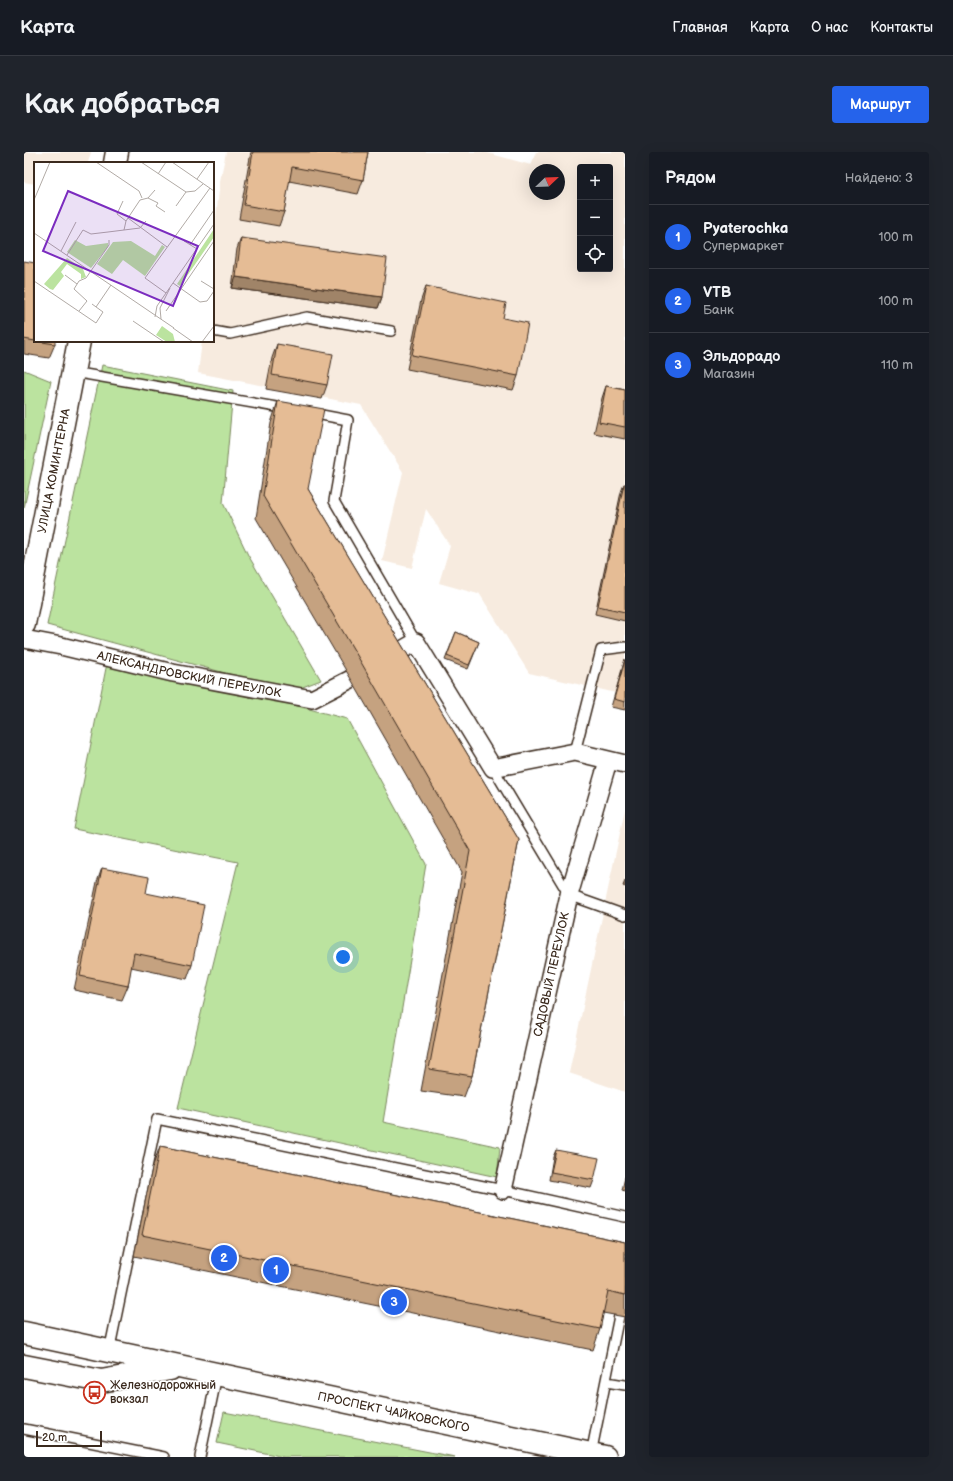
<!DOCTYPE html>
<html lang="ru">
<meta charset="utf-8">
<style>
:root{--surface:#171b24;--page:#20242c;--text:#f1f3f6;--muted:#9ea1a6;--line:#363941;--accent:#2563eb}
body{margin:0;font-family:"Balsamiq Sans",sans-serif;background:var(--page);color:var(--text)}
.controls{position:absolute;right:12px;top:12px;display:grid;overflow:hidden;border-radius:4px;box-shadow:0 4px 16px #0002}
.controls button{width:36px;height:36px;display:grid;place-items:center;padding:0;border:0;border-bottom:1px solid var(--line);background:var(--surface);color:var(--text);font:20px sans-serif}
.compass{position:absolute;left:505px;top:12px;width:36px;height:36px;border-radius:50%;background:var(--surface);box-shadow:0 4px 16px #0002;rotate:67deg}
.scale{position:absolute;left:12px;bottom:10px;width:66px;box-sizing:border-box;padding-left:4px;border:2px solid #3b2a1e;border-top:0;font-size:11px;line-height:14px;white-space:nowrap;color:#3b2a1e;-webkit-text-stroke:3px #fff;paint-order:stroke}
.you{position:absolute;left:319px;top:805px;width:14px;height:14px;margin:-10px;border:3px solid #fff;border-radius:50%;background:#1a73e8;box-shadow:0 0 0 6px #1a73e833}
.badge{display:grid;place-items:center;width:26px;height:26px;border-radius:50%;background:var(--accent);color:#fff;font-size:13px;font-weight:700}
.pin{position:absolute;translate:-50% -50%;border:2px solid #fff;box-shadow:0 1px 4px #0006}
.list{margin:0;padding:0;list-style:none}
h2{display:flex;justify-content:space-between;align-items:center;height:52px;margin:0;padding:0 16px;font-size:17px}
h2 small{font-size:13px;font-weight:400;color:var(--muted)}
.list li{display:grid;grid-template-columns:26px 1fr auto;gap:12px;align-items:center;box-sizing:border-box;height:64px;padding:0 16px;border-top:1px solid var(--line)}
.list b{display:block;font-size:15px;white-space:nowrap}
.list p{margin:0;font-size:13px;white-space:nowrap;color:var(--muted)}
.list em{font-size:13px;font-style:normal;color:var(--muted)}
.icon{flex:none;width:22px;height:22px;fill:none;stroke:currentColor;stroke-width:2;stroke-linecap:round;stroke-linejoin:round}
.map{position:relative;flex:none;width:601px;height:1305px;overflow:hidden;border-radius:4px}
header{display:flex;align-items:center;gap:24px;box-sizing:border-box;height:56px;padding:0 20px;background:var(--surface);border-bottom:1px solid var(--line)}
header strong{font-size:19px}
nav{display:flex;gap:22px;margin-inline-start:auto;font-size:14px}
.intro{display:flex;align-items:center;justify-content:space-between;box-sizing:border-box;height:96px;padding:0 24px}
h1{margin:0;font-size:28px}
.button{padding:10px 18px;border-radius:4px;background:var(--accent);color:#fff;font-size:14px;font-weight:700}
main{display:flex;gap:24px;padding:0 24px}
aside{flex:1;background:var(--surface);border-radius:4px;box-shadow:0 4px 16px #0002}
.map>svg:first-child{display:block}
</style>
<header>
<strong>Карта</strong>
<nav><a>Главная</a><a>Карта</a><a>О нас</a><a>Контакты</a></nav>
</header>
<div class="intro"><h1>Как добраться</h1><a class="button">Маршрут</a></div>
<main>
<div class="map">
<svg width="601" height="1305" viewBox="0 0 601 1305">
<rect width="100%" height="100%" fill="#fff"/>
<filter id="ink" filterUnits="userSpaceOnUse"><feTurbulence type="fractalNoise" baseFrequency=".025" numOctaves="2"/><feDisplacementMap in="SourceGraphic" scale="8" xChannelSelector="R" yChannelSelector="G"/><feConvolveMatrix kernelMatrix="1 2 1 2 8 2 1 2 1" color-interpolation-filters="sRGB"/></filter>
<g filter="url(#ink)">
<path fill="#f7ebdf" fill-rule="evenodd" d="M0 0H67L64 11H11V32L0 30Z
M202 0H460L507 13 512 0H601V543L505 521 455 441 454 442 415 431 426 394 402 357 388 416 358 409 379 320 337 253 174 221 178 189H189V92L196 29ZM556 15H586V117H556ZM511 18H535V42H511Z
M601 657V940L545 921Z"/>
<path fill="#bbe39f" stroke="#7b865e" d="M78 213 209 239 199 351 224 403 297 528 268 539 23 473Z
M0 218 27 229 0 356Z
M83 511 213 538 323 567 402 712 359 970 476 995 473 1025 154 956 214 710 50 677Z
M200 1260 431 1305H260L193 1291Z"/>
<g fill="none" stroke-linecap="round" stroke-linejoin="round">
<defs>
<path id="service" d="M189 179 206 182 283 165 367 179
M49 220 264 257
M287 261 324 268 310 349 392 490
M551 600 577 498 601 495
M469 616 545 743 601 763
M85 1200 133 967 479 1038 601 1065
M582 1230 601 1233
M0 1277 140 1305
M567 1302 595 1164
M176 1305 193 1223"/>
<g id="minor">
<path id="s1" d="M0 487 37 494 149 521 288 547 327 527"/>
<path d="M364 506 392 490 469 616 551 600 601 612"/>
<path id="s2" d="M479 1038 545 743 584 609"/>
</g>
<g id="secondary">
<path d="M91 11 93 0"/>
<path id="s3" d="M0 472 55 189"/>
</g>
<g id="primary">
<path id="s4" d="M0 1181 581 1305"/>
<path d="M0 1214 77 1229 146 1217"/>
</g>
</defs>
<use href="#service" stroke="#3b2a1e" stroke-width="12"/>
<use href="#minor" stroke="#3b2a1e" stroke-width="20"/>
<use href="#secondary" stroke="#3b2a1e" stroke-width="25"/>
<use href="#primary" stroke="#3b2a1e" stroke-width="25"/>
<use href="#service" stroke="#fff" stroke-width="9"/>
<use href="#minor" stroke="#fff" stroke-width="17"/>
<use href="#secondary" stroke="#fff" stroke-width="22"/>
<use href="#primary" stroke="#fff" stroke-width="22"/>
</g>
<path fill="#c5a280" stroke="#3b2a1e" d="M227 0H344L339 28 334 42 265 29 260 60 255 74 215 67Z
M217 86 358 145 354 156 208 136 213 97Z
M0 109 31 192 25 206 0 202Z
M402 134 479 166 494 224 489 238 383 217 397 148Z
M253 192 303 233 298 247 242 237 248 206Z
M582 234 601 238V287L570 281 578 246Z
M254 249 284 337 495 688 448 924 440 945 397 939 438 720 327 527 232 366 247 271Z
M600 332H601V469L571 462 597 340Z
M432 480 455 490 444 517 421 508Z
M601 507V558L587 555Z
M78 716 122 741 168 813 163 827 107 815 104 834 98 848 50 838 73 730Z
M601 729V735L599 734Z
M136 994 601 1090V1165L579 1161 576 1177 569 1198 110 1104 128 1016Z
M532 998 570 1028 567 1036 525 1028 529 1005Z
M601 1025V1039L598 1038Z"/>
<path fill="#a08468" stroke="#3b2a1e" d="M212 125 358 145 354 156 208 136Z"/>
<path fill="#e5bc95" stroke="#3b2a1e" d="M229 0H344L339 28 268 15 260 60 220 53Z
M217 86 363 106 358 145 212 125Z
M0 109 11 111V189L0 187Z
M402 134 482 151 479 166 504 171 494 224 388 203Z
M12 189H31V192Z
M253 192 309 202 303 233 248 223Z
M582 234 601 238V275L575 270Z
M254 249 300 257 284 337 495 688 448 924 405 917 446 699 334 505 239 344Z
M600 332H601V460L574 454Z
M432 480 455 490 445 513 423 504Z
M601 508V550L590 547Z
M78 716 125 725 122 741 180 753 168 813 110 801 104 834 56 824Z
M136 994 601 1090V1143L584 1139 576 1177 118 1083Z
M532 998 575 1006 570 1028 527 1020Z"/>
</g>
<defs>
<symbol id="bus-ring" viewBox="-11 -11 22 22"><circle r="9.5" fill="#fff" stroke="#c8321e" stroke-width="1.5"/><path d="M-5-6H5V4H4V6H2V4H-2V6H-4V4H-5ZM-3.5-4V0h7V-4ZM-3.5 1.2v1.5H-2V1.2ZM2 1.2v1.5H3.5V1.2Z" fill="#c8321e"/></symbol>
</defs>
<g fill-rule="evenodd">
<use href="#bus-ring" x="58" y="1228" width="25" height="25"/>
</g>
<g text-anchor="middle" stroke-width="3.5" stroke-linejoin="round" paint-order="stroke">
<g font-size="12" fill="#3b2a1e" stroke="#fff">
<text dy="4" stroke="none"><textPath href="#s3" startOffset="156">УЛИЦА КОМИНТЕРНА</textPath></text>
<text dy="4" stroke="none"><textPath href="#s1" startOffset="169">АЛЕКСАНДРОВСКИЙ ПЕРЕУЛОК</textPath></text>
<text dy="4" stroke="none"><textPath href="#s2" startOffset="221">САДОВЫЙ ПЕРЕУЛОК</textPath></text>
<text dy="4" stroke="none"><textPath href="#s4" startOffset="378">ПРОСПЕКТ ЧАЙКОВСКОГО</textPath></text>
</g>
<g font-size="12" fill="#3b2a1e" stroke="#fff" text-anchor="start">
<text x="86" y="1237">Железнодорожный<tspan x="86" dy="14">вокзал</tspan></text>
</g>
</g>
<g transform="translate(10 10)">
<rect width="180" height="180" fill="#fff"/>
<path d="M180 67V75L146 124 143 122ZM41 78 52 84 74 81V85L57 106 33 90ZM97 79 121 94 128 83 131 85 111 114 89 98 78 112 63 102 79 80ZM33 96 49 107 52 115 47 117V112L33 102 27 110 30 114 19 128 16 127 10 122ZM128 164 139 172 141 180H133L122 173Z" fill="#bbe39f"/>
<path fill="none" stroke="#b1aaa5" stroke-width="1" d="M62 0 105 29 108 36M107 0 152 30 161 29 169 22M138 0 180 29M124 12 132 0M163 17 175 0M114 36 124 41 122 44 131 50M0 38 16 0M89 39 83 52 92 59M142 44 152 30M94 56 133 85M90 68 92 59 106 38 114 36 121 28M0 71 140 166M150 79 163 87M156 83 180 48M27 89 42 60M33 93 49 68 57 72 74 70 106 66 112 59M31 113 43 122M0 119 62 161 69 150 58 142M167 119 180 127M139 121 166 140 173 139 180 129M132 131 111 116 176 26M62 145 77 123M45 149 53 139 40 127 45 119 52 116 75 83V78M132 149 180 79M121 155 123 144 180 62M127 157 126 146 136 126M99 159 130 180M139 166 159 180M168 180 180 164"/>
<path fill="#7b2cbf" fill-opacity="0.15" stroke="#7b2cbf" stroke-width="2" d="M34 29 164 84 139 144 9 89Z"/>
<rect width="180" height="180" fill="none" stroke="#3b2a1e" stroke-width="2"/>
</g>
</svg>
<div class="controls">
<button>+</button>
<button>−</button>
<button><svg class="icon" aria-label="locate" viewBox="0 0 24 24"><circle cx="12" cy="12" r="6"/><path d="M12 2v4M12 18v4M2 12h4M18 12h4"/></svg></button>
</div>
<svg class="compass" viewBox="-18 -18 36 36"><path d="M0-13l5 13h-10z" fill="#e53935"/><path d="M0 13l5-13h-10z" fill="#9ea1a6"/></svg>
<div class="scale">20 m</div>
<div class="you"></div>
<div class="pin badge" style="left:252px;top:1118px">1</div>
<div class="pin badge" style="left:200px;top:1106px">2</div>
<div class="pin badge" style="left:370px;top:1150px">3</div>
</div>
<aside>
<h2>Рядом<small>Найдено: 3</small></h2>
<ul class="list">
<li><span class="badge">1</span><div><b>Pyaterochka</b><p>Супермаркет</p></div><em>100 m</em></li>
<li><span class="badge">2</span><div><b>VTB</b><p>Банк</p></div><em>100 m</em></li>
<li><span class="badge">3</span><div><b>Эльдорадо</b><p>Магазин</p></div><em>110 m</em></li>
</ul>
</aside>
</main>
